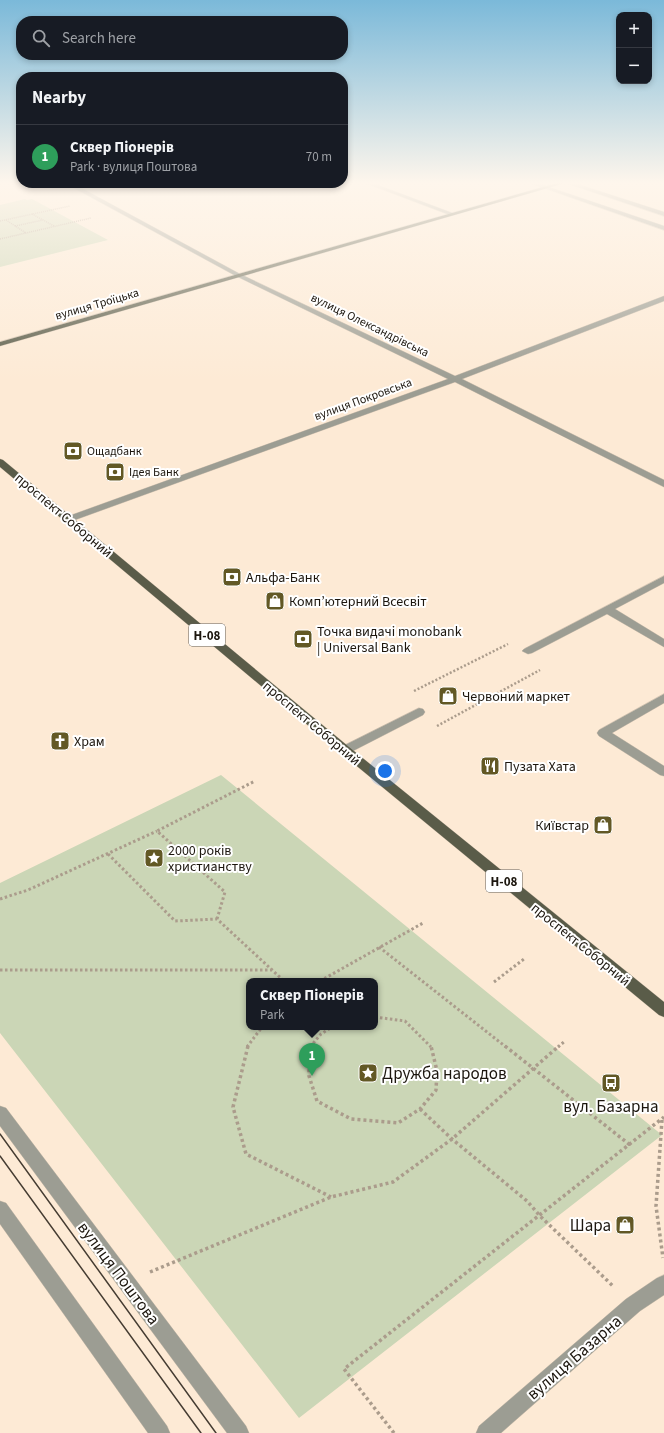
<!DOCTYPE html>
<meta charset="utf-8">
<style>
:root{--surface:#171b24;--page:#242831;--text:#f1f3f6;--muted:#9ea1a6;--line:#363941;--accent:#db2777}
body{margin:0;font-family:"Source Sans 3",sans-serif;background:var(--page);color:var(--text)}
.controls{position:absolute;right:12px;top:12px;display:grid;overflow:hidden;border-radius:8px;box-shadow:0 2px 6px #0003}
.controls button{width:36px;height:36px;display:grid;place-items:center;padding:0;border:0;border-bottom:1px solid var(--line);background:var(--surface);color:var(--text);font:20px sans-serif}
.you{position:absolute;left:385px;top:771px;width:14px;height:14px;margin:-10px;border:3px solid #fff;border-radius:50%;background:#1a73e8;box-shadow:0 0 0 6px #1a73e833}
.badge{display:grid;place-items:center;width:26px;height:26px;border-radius:50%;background:var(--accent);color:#fff;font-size:13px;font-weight:700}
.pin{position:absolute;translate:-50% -33px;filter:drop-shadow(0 1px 2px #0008)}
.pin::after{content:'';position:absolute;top:21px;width:14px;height:12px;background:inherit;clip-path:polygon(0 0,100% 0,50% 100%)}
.popup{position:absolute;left:246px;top:978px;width:132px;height:52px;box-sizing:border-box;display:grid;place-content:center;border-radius:8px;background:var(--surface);filter:drop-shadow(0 1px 3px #0005);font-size:13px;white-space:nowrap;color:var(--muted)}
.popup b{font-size:15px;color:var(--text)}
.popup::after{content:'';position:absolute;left:50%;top:100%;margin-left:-8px;border:8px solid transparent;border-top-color:var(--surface)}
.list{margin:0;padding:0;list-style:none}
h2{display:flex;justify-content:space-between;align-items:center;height:52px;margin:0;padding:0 16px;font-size:17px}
h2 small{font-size:13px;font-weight:400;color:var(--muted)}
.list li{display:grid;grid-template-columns:26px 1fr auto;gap:12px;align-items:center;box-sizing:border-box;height:64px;padding:0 16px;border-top:1px solid var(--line)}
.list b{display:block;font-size:15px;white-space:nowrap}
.list p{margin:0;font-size:13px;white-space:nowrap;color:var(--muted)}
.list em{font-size:13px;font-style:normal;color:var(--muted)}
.icon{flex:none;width:22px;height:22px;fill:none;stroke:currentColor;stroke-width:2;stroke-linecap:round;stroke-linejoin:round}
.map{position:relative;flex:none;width:664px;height:1433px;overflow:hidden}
.search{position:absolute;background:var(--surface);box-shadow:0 2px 6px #0003;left:16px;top:16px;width:332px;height:44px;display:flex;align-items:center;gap:10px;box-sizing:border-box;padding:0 14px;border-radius:16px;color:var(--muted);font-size:15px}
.panel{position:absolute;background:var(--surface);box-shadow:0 2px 6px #0003;left:16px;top:72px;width:332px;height:116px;border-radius:16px}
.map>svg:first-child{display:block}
</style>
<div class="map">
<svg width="664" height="1433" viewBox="0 0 664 1433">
<rect width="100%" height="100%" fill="#fdead5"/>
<path fill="#cbd6b6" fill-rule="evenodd" d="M25 199 27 200 32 199 108 240 0 267V205Z
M221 775 662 1135 299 1418 0 1033V883ZM249 981H375V1027H249Z"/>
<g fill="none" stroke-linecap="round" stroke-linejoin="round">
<defs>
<path id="minor" d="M360 181H367L455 214 450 215Z
M524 181H531L664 226V230Z
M560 181H568L664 212V216Z
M65 183H72L240 274 455 376 664 296V301L462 379 664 480V487L455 382 72 521H66L64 519 66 517 448 379 236 276Z
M664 576V583L615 609 664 639V647L607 614 532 653 528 654 522 651 524 649Z
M664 694V703L612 733 664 766V776L660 775 599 736 597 733 599 730Z
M419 708 423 709 425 712 423 715 349 753H341L339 750 341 747Z
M0 1106 6 1108 246 1426 249 1433H227L0 1126Z
M0 1201 6 1203 167 1426 170 1433H148L0 1224Z
M664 1275V1295L640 1311 501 1433H476L479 1426 626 1299 657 1278Z"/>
<path id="major" d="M564 181H572L0 346V342Z
M0 459 3 460 349 747 664 1002V1017L659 1015 341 753 0 467Z"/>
</defs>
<use href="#minor" stroke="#d9c8b5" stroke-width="1"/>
<use href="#major" stroke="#d9c8b5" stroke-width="1"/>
<path stroke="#ab9c8c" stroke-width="1.5" stroke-dasharray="1 1" stroke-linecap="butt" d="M32 214 54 226
M6 220 26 233
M0 221 70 206
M15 226 43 220
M0 239 91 218"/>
<path stroke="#ab9c8c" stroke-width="2.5" stroke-dasharray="2 2" stroke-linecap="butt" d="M414 691 508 644
M437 726 540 670"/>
<path stroke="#ab9c8c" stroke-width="3" stroke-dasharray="2.5 2.5" stroke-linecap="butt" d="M108 854 175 921 217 919 284 981
M0 899 28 890 157 831
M217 919 225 892 157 831 255 781
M379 947 506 1047
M0 970H272
M320 981 423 923
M494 982 524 959
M375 1017 405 1021 431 1047
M247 1047 262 1027
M310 1047 321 1034 332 1027
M558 1047 565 1041"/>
<path stroke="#ab9c8c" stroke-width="3.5" stroke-dasharray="3 3" stroke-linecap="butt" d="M248 1046 233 1107 246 1154 331 1197
M311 1046 309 1048V1076L317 1101 351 1119 398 1123 420 1109 436 1090 437 1071 431 1046
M505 1046 630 1145
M420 1109 452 1139 527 1201 540 1216 614 1287
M662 1120 656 1206 663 1258
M150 1272 331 1197 393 1182 452 1139 559 1046
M394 1433 344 1369 664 1117"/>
<use href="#minor" fill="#9c9d93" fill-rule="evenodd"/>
<use href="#major" fill="#5a5c49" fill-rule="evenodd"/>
<path stroke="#453c32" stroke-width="1.5" d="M0 1134 216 1433
M0 1156 201 1433"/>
</g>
<linearGradient id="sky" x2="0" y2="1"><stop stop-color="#7bb9d9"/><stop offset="0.48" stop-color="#fef6ec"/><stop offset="1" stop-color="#fef6ec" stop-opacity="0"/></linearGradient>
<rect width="664" height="381" fill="url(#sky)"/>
<defs>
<symbol id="bank-square" viewBox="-11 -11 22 22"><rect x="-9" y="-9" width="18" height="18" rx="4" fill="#625825" stroke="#fff"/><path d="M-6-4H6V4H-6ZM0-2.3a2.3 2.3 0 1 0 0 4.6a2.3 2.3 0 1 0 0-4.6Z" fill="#fff"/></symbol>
<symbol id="shop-square" viewBox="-11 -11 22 22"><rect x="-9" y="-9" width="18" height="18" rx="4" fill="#625825" stroke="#fff"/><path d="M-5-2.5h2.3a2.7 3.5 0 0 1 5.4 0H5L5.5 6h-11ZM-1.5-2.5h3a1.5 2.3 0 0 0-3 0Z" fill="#fff"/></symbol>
<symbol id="church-square" viewBox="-11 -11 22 22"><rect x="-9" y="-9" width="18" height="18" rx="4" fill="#625825" stroke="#fff"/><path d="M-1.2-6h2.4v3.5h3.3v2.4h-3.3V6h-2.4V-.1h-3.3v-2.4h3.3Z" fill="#fff"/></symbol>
<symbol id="restaurant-square" viewBox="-11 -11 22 22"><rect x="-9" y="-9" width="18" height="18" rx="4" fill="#625825" stroke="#fff"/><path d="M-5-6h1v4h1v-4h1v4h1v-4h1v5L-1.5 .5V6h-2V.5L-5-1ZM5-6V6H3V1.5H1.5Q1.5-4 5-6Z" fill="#fff"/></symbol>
<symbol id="sight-square" viewBox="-11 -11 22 22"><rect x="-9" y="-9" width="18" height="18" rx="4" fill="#625825" stroke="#fff"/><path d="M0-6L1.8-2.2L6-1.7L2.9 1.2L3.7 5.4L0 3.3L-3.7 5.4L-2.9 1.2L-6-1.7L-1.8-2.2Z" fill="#fff"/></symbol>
<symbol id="bus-square" viewBox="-11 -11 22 22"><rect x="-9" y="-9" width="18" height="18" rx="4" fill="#625825" stroke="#fff"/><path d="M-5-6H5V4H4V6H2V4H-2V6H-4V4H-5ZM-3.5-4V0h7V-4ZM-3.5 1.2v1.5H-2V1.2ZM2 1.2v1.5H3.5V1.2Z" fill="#fff"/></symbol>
</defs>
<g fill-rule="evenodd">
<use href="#bank-square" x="62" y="440" width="22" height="22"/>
<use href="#bank-square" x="104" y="461" width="22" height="22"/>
<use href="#bank-square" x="221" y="566" width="22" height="22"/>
<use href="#shop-square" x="264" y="590" width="22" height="22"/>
<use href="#bank-square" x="292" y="628" width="22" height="22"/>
<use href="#shop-square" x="437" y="685" width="22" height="22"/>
<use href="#church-square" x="49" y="730" width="22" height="22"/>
<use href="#restaurant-square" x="479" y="755" width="22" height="22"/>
<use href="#shop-square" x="592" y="814" width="22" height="22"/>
<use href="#sight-square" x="143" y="847" width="22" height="22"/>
<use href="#sight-square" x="357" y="1062" width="22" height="22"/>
<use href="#bus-square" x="600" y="1072" width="22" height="22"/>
<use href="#shop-square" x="614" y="1214" width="22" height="22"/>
</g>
<g text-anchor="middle" stroke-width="4" stroke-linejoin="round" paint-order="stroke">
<g font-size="12" fill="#1c160e" stroke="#fff">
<text transform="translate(97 304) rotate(-16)" y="4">вулиця Троїцька</text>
<text transform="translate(370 325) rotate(26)" y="4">вулиця Олександрівська</text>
<text transform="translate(363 399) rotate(-20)" y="4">вулиця Покровська</text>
</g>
<g font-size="12" fill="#1c160e" stroke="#fff" text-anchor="start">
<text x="87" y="455">Ощадбанк</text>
<text x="129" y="476">Ідея Банк</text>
</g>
<g fill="#fff" stroke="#605c56" stroke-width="1">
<rect x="189" y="624" width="36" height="22" rx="3"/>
<rect x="486" y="870" width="36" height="22" rx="3"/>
</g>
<g font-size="13" font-weight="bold" fill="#1c160e">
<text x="207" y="640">Н-08</text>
<text x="504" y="886">Н-08</text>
</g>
<g font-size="14" fill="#1c160e" stroke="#fff">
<text transform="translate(64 515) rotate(40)" y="5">проспект Соборний</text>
<text transform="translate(312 723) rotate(40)" y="5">проспект Соборний</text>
<text transform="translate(581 944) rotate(39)" y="5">проспект Соборний</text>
</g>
<g font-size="14" fill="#1c160e" stroke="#fff" text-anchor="start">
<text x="246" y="582">Альфа-Банк</text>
<text x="289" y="606">Комп’ютерний Всесвіт</text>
<text x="317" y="636">Точка видачі monobank<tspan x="317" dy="16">| Universal Bank</tspan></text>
<text x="462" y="701">Червоний маркет</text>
<text x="74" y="746">Храм</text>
<text x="504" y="771">Пузата Хата</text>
<text x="589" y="830" text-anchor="end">Київстар</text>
<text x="168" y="855">2000 років<tspan x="168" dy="16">христианству</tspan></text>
</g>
<g font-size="17" fill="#1c160e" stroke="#fff" text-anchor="start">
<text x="382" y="1079">Дружба народов</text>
<text x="611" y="1112" text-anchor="middle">вул. Базарна</text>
<text x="611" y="1231" text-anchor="end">Шара</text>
</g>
<g font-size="17" fill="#1c160e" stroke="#fff">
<text transform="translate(119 1273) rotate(53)" y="6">вулиця Поштова</text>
<text transform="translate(574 1357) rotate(-41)" y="6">вулиця Базарна</text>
</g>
</g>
</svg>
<div class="controls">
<button>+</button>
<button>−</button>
</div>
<div class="you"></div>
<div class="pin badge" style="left:312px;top:1076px;background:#2e9e5b">1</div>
<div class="popup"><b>Сквер Піонерів</b>Park</div>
<div class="search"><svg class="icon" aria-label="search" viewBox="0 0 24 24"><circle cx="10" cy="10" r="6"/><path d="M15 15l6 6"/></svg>Search here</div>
<section class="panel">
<h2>Nearby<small></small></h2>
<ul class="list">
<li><span class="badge" style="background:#2e9e5b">1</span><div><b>Сквер Піонерів</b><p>Park · вулиця Поштова</p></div><em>70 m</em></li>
</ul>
</section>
</div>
